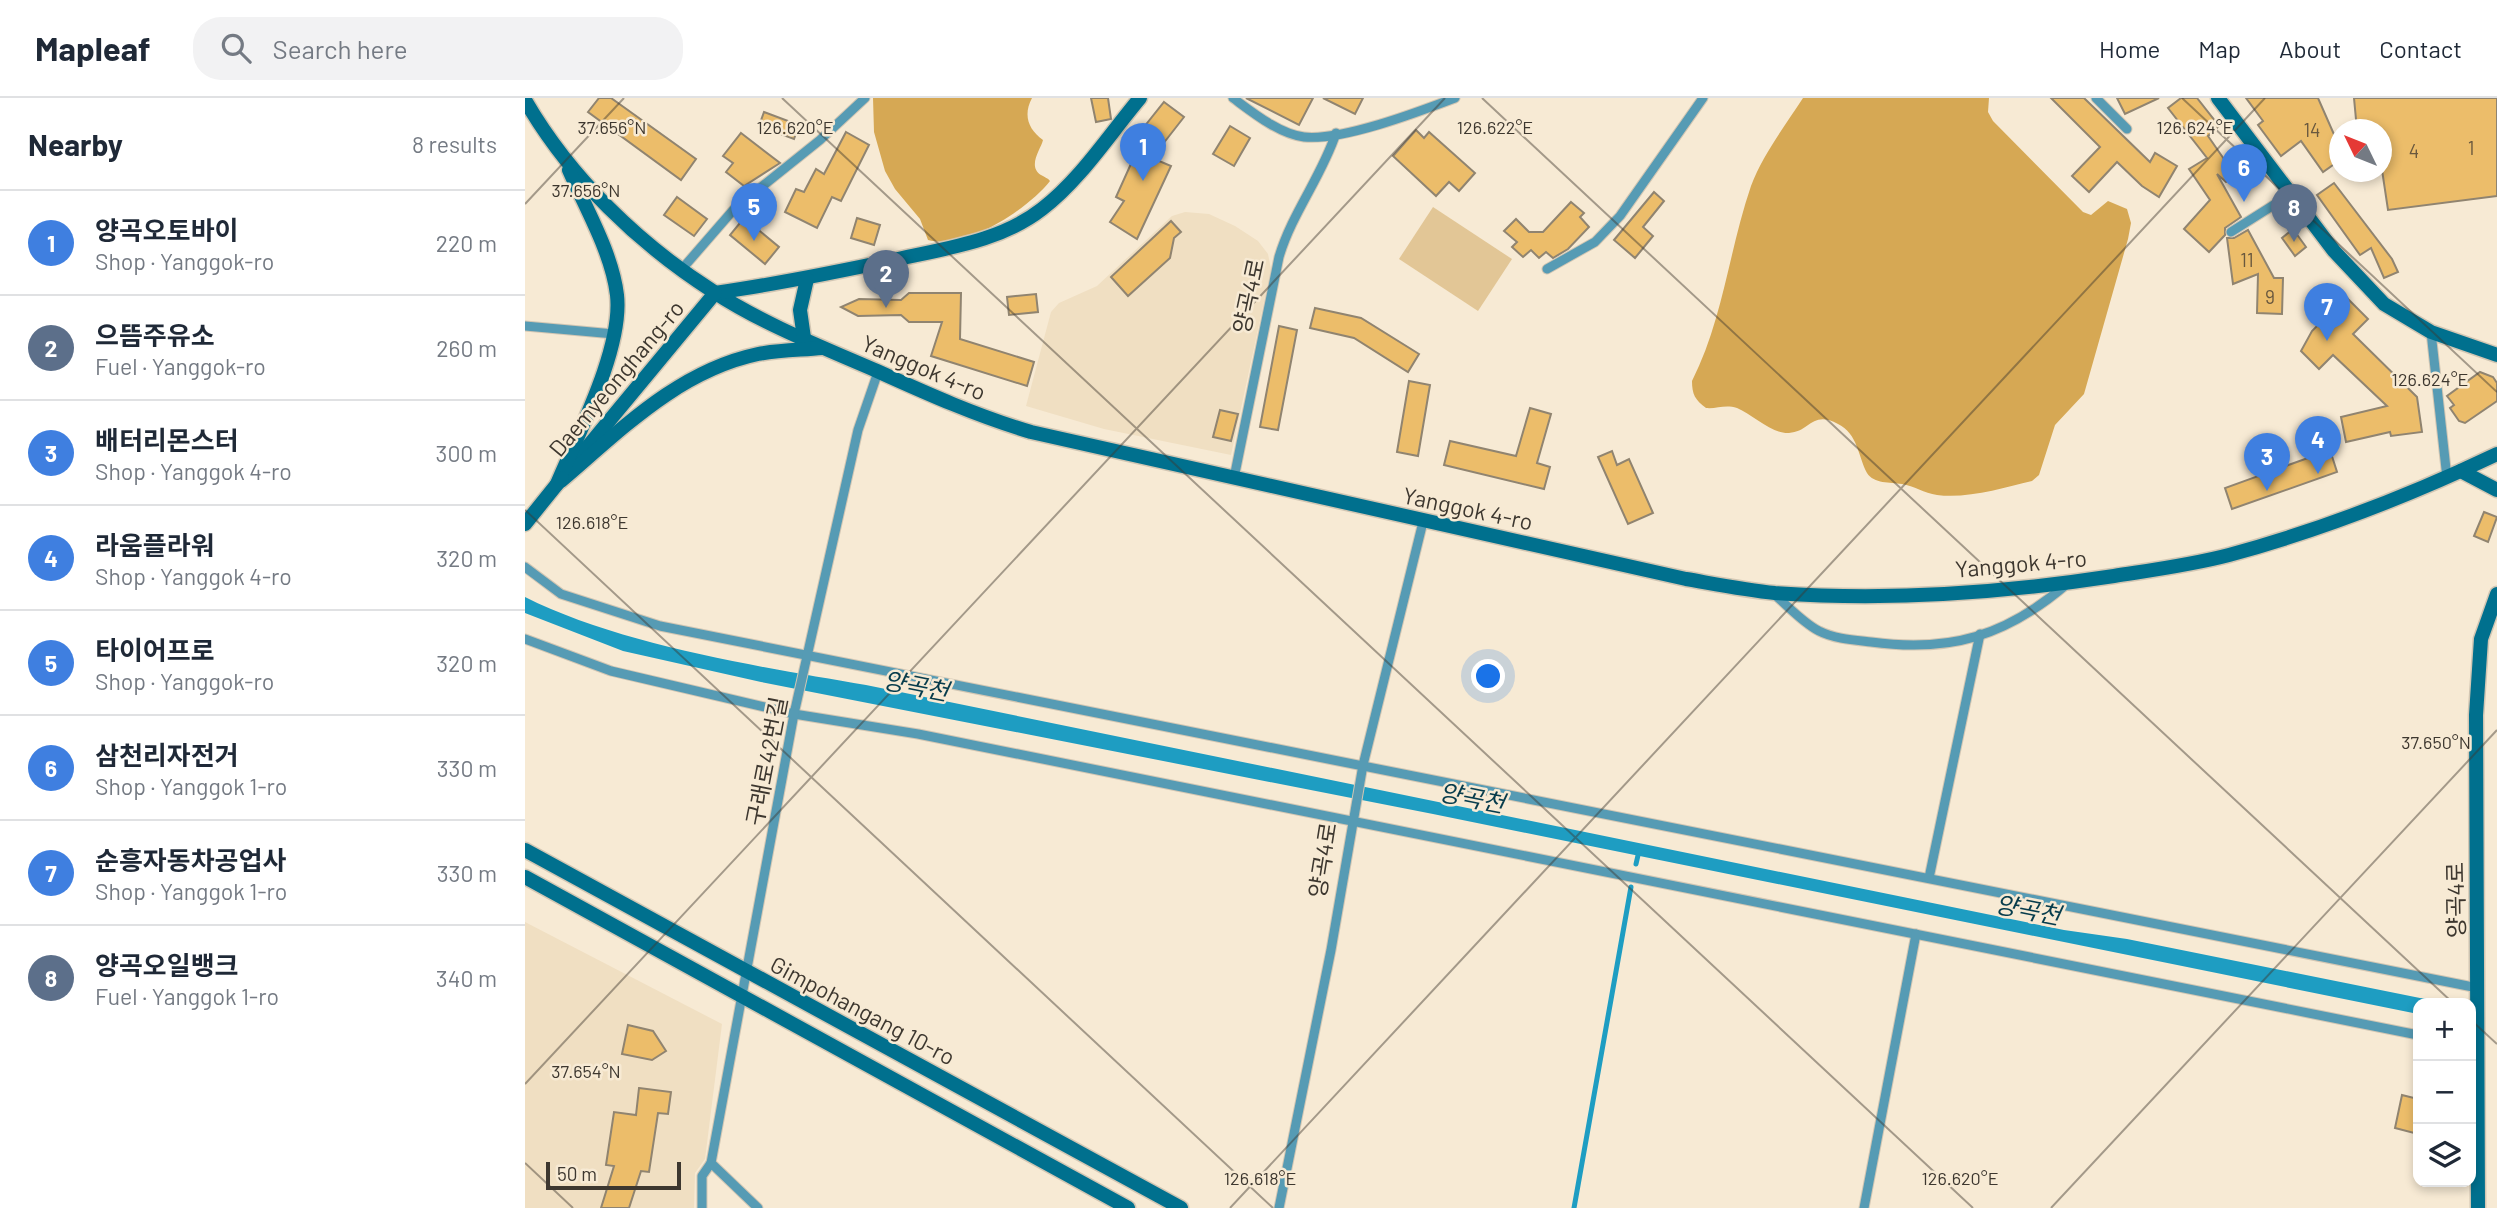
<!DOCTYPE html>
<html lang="en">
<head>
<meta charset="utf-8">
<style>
	body { margin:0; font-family:Barlow,"Noto Sans KR",sans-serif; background:#f2f2f3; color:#1f2937 }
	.controls { position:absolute; right:21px; bottom:21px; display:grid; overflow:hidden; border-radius:14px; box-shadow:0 4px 10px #0003 }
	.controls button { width:63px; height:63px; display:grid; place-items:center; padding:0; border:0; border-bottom:2px solid #e0e1e3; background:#fff; color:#1f2937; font:35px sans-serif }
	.compass { position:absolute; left:1804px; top:21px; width:63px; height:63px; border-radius:50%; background:#fff; box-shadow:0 4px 10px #0003; rotate:313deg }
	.scale { position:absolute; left:21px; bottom:18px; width:135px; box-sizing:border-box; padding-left:7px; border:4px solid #3d372f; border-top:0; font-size:19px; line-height:24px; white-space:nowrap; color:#3d372f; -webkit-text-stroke:5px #f7ead4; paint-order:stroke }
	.you { position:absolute; left:964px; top:579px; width:24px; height:24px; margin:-18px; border:5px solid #fff; border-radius:50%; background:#1a73e8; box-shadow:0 0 0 10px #1a73e833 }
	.badge { display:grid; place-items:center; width:46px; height:46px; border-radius:50%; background:#0f766e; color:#fff; font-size:23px; font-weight:700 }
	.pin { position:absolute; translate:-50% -58px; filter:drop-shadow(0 2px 4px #0008) }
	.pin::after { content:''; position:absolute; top:37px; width:24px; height:21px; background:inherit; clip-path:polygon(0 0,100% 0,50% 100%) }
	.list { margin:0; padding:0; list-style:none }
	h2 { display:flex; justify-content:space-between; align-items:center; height:91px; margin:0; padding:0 28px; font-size:30px }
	h2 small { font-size:23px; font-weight:400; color:#747a83 }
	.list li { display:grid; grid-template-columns:46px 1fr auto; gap:21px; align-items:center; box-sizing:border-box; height:105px; padding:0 28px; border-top:2px solid #e0e1e3 }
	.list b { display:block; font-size:26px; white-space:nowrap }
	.list p { margin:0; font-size:23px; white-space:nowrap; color:#747a83 }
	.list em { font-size:23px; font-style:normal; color:#747a83 }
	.icon { flex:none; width:38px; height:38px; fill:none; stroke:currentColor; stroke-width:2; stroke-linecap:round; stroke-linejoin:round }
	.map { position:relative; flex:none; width:1972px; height:1110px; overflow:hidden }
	header { display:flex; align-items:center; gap:42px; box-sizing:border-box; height:98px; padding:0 35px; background:#fff; border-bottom:2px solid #e0e1e3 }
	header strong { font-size:33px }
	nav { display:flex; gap:38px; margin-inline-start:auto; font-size:24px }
	.search { width:490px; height:63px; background:#f2f2f3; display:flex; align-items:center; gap:18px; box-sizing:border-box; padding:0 24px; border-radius:28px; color:#747a83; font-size:26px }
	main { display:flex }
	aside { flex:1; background:#fff }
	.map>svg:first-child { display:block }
</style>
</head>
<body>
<header>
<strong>Mapleaf</strong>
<div class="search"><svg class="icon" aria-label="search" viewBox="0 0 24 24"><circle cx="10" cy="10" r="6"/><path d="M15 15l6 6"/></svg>Search here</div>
<nav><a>Home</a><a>Map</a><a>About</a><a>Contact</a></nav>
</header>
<main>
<aside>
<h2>Nearby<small>8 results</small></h2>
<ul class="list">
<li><span class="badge" style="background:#3f7fe0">1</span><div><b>양곡오토바이</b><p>Shop · Yanggok-ro</p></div><em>220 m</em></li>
<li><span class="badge" style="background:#5c6f8a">2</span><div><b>으뜸주유소</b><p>Fuel · Yanggok-ro</p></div><em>260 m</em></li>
<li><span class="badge" style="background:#3f7fe0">3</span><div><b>배터리몬스터</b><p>Shop · Yanggok 4-ro</p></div><em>300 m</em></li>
<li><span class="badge" style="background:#3f7fe0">4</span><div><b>라움플라워</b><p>Shop · Yanggok 4-ro</p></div><em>320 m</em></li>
<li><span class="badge" style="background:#3f7fe0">5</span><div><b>타이어프로</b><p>Shop · Yanggok-ro</p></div><em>320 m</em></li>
<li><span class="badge" style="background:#3f7fe0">6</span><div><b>삼천리자전거</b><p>Shop · Yanggok 1-ro</p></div><em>330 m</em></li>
<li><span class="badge" style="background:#3f7fe0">7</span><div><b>순흥자동차공업사</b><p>Shop · Yanggok 1-ro</p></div><em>330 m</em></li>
<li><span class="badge" style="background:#5c6f8a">8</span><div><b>양곡오일뱅크</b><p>Fuel · Yanggok 1-ro</p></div><em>340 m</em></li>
</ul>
</aside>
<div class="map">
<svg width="1972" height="1110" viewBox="0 0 1972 1110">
	<rect width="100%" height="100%" fill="#f7ead4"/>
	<g fill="#f0dfc2">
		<polygon points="660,114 684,116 710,128 733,143 743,156 746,171 706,357 579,331 501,308 526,214 534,205 572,188 647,118"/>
		<polygon points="0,824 197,926 180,1061 170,1075 169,1110 0,1110"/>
	</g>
	<polygon fill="#e2c696" points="908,109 987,161 953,213 874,161"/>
	<g fill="#d6a854">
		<path d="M348 0H507C498 17 503 31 518 42 516 51 502 68 516 77 519 79 523 80 525 83 503 111 440 153 403 142L395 121 370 91 360 73 349 34Z"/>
		<path d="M1278 0H1464L1463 14 1468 23 1558 114 1566 117 1583 103 1602 111 1606 125 1603 141 1559 296 1530 327 1514 377 1507 383C1478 390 1442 401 1412 397 1399 395 1389 388 1377 386 1365 384 1349 386 1342 375 1333 358 1333 336 1313 326 1287 312 1285 334 1264 335 1247 336 1228 317 1212 310 1200 306 1192 311 1181 310 1170 302 1167 296 1167 283 1198 222 1204 152 1226 88 1238 56 1260 28 1278 0Z"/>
	</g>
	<path fill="#1e9dc2" d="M0 499C95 547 236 569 341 587L1539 832 1602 841 1895 900 1938 905H1893V916L908 716 236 584 98 553 0 515Z"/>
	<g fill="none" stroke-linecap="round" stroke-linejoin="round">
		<g stroke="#1e9dc2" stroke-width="5">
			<polyline points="1111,766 1114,753"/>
			<polyline points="1049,1110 1106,789"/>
		</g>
	</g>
	<g fill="#ecbd6a" stroke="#908470" stroke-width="2">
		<polygon points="74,0 86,0 171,61 156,82 63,14"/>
		<polygon points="566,0 583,0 586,21 571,24"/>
		<polygon points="721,0 788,0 774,27"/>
		<polygon points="798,0 838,0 830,16"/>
		<polygon points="1526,0 1559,0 1625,64 1630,55 1652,68 1634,99 1617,88 1592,64 1564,94 1547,78 1575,49"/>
		<polygon points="1592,0 1634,0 1600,16"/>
		<polygon points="1656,0 1672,0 1694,28 1683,38 1710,77 1701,84 1692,76 1716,119 1700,130 1700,137 1684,154 1659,131 1685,102 1664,71 1682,60 1643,10"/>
		<polygon points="1721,0 1793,0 1815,50 1815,62 1798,74 1776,43 1756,58 1733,27 1738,23"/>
		<polygon points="1829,0 1972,0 1972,98 1863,112 1857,72 1857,32 1832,32"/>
		<polygon points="639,4 659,19 627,60 646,68 612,141 585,124 599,103 591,99 619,37 615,34"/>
		<polygon points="239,14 274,27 269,41 234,28"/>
		<polygon points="705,28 725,40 709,68 688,56"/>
		<polygon points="891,32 899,40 904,34 950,75 934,93 924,84 911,98 868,58"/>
		<polygon points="321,34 344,47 316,103 307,99 292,130 260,114 271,91 279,94 291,71 299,76"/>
		<polygon points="216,35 255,65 219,88 201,74 208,65 198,58"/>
		<polygon points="1809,85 1867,161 1873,174 1859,180 1846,150 1835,157 1792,97"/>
		<polygon points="1129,94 1139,103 1118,129 1128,138 1110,160 1089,142"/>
		<polygon points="152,99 182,121 169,138 139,117"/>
		<polygon points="1046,104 1059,115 1055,119 1064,129 1043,151 1028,160 1021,154 1014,160 1006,152 998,159 987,149 992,144 979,133 991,121 1004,134 1018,134"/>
		<polygon points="219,120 254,149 240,166 205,137"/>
		<polygon points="332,120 355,127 349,147 326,140"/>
		<polygon points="646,123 656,134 649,140 645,160 603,198 586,179"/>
		<polygon points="1768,131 1781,149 1770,158 1757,140"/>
		<polygon points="1723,132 1749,180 1758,180 1757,216 1732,215 1733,176 1708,186 1702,140 1709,140"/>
		<polygon points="384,195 436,195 435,241 509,264 502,288 406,258 417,224 384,224 376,217 333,218 316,209 334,201 376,202"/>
		<polygon points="511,196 513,214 484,217 482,199"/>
		<polygon points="1821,199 1843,221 1828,236 1892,299 1897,334 1866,338 1865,334 1821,344 1816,319 1862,308 1808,257 1794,271 1776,253 1787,233"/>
		<polygon points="790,210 836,220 894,256 883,274 829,240 785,230"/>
		<polygon points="754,228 772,232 753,332 735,329"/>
		<polygon points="1955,274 1968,279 1972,285 1972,303 1940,325 1934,323 1925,310 1929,307 1922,298"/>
		<polygon points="884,283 905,287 893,358 872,354"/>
		<polygon points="1005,310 1026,316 1012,365 1025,369 1019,391 919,367 925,343 991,358"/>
		<polygon points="695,312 713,316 706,343 688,339"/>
		<polygon points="1805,352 1812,374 1707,411 1700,390"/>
		<polygon points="1087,353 1092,367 1104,361 1128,415 1103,426 1073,359"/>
		<polygon points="1959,414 1972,419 1963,444 1949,438"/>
		<polygon points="103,927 128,933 141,953 127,962 97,956"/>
		<polygon points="114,990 146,994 143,1016 133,1015 124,1074 116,1073 104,1110 76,1110 89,1068 81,1067 89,1014 111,1017"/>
		<polygon points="1877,997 1893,1001 1893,1036 1870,1030"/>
	</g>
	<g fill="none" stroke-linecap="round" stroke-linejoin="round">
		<g stroke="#d2c6b3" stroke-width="11">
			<g id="lane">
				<path d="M708 0C727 14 754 36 779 39 817 43 893 14 930 0"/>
				<polyline points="1571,0 1602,31"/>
				<polyline points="1706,134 1766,96"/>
				<polyline points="157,171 210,110 295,42 340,0"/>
				<polyline points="1022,171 1070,144 1095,118 1178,0"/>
				<polyline points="0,228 89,236"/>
				<polyline points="1906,234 1922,380"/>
				<path d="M709 380 754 159C767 115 797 78 811 35"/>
				<polyline points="0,469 36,496 135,528 1953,890"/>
				<path d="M1249 496C1263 508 1277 524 1294 533 1310 541 1328 542 1346 544 1425 555 1481 538 1542 486"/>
				<polyline points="0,541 86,573 269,616 393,636 1893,937"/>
				<polyline points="1404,780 1455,536"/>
				<polyline points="177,1110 177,1078 186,1065"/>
				<polyline points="233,1110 186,1065 269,616 333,332 353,274"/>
				<polyline points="754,1110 806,852 838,667 898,424"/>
				<polyline points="1339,1110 1391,836"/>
			</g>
		</g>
		<g stroke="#d2c6b3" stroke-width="17">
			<g id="secondary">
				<polyline points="1693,0 1809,153 1859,206 1906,234 1972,257"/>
				<path d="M0 2C45 80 114 146 189 194 238 226 299 250 352 273 403 296 452 318 506 334L1161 481C1190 486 1220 492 1250 495 1362 503 1478 495 1589 478 1627 472 1666 467 1704 457 1796 432 1886 397 1972 356"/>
				<path d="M190 195C252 186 312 174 373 161 422 150 476 143 517 111 555 82 584 37 615 0"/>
				<polyline points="279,240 275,212 282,181"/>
				<polyline points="55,358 190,195"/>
				<polyline points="1936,373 1972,392"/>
				<path d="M36 383C96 332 153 273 233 256 254 252 276 252 297 250"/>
				<path d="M32 386C53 336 98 250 92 197 87 155 61 111 44 72"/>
				<polyline points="0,426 37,380"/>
				<polyline points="0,752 656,1110"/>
				<polyline points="0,779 603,1110"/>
				<polyline points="1953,1110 1951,617 1956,541 1972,496"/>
			</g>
		</g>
		<use href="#lane" stroke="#569bb4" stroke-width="9"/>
		<use href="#secondary" stroke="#00708e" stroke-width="14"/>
	</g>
	<path fill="none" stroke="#3d372f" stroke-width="2" stroke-opacity="0.45" d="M257 0 1448 1110M957 0 1928 905M1657 0 1972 294M0 106 99 0M0 412 748 1110M1946 922 1972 946M0 986 920 0M0 1065 48 1110M705 1110 1740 0M1526 1110 1972 632"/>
	<g text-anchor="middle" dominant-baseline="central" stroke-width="5" stroke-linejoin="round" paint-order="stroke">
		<g font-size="19" fill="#69583e">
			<text x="1787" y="31">14</text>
			<text x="1946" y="49">1</text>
			<text x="1889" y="52">4</text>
			<text x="1722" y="161">11</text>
			<text x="1745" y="198">9</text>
		</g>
		<g font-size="23" fill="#3d372f" stroke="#f7ead4">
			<text transform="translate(723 198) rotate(-78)">양곡4로</text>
			<text transform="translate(399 269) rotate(23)">Yanggok 4-ro</text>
			<text transform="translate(91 280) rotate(-50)">Daemyeonghang-ro</text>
			<text transform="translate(943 410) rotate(12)">Yanggok 4-ro</text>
			<text transform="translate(1496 465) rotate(-5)">Yanggok 4-ro</text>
			<text transform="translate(241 663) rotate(-79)">구래로42번길</text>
			<text transform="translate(797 762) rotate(-81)">양곡4로</text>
			<text transform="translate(1930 802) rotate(-91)">양곡4로</text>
			<text transform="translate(338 912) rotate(28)">Gimpohangang 10-ro</text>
		</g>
		<g font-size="24" font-style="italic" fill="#073c4c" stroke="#f7ead4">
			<text transform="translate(391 587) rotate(11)">양곡천</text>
			<text transform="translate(947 699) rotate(11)">양곡천</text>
			<text transform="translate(1503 811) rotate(11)">양곡천</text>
		</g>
	</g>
	<g font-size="18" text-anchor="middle" fill="#3d372f" stroke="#f7ead4" stroke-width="5" stroke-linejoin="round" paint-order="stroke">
		<text x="270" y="36">126.620°E</text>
		<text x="970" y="36">126.622°E</text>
		<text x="1670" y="36">126.624°E</text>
		<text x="87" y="36">37.656°N</text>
		<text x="61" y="99">37.656°N</text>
		<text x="1905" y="288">126.624°E</text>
		<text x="67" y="431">126.618°E</text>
		<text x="1911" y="651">37.650°N</text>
		<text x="61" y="980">37.654°N</text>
		<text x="735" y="1087">126.618°E</text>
		<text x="1435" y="1087">126.620°E</text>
	</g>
</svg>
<div class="controls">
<button>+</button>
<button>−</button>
<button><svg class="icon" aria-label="layers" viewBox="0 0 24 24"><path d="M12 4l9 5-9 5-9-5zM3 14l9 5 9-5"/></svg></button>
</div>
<svg class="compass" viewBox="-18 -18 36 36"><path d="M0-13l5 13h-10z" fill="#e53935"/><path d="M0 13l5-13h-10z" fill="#747a83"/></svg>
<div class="scale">50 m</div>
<div class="you"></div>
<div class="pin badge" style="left:618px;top:83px;background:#3f7fe0">1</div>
<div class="pin badge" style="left:361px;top:210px;background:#5c6f8a">2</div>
<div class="pin badge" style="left:1742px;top:393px;background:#3f7fe0">3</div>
<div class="pin badge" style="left:1793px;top:376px;background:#3f7fe0">4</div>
<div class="pin badge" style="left:229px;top:143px;background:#3f7fe0">5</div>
<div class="pin badge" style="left:1719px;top:104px;background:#3f7fe0">6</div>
<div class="pin badge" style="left:1802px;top:243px;background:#3f7fe0">7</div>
<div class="pin badge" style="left:1769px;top:144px;background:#5c6f8a">8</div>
</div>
</main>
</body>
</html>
